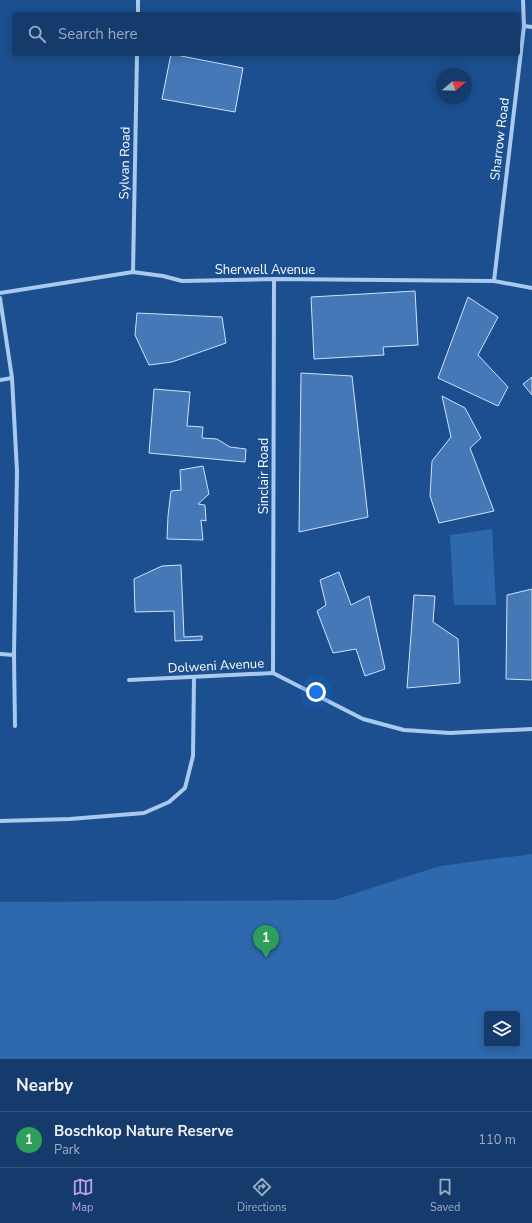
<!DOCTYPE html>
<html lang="en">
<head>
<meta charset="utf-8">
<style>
	body { margin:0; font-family:"Nunito Sans",sans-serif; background:#214673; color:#f1f3f6 }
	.controls { position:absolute; right:12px; bottom:12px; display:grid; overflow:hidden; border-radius:4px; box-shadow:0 2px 10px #0003 }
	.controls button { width:36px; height:36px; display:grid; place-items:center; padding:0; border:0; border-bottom:1px solid #33557e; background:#143b6b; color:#f1f3f6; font:20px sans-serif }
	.compass { position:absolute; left:436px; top:68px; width:36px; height:36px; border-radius:50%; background:#143b6b; box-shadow:0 2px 10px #0003; rotate:71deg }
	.you { position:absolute; left:316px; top:692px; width:14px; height:14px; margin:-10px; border:3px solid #fff; border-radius:50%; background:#1a73e8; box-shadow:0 0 0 6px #1a73e833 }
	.badge { display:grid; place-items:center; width:26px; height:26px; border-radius:50%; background:#bca0f2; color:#fff; font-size:13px; font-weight:700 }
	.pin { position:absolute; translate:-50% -33px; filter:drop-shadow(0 1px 2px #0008) }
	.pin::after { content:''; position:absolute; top:21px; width:14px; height:12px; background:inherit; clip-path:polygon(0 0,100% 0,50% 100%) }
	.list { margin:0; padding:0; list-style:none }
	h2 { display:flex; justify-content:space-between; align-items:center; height:52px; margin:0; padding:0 16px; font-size:17px }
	h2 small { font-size:13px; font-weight:400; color:#9dadc1 }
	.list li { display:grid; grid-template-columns:26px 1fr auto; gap:12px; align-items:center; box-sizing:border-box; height:56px; padding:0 16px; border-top:1px solid #33557e }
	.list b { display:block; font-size:15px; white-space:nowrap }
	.list p { margin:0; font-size:13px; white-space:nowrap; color:#9dadc1 }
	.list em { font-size:13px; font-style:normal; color:#9dadc1 }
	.icon { flex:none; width:22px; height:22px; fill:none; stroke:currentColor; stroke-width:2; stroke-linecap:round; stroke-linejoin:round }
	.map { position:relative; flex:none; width:532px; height:1059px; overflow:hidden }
	.search { position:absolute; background:#143b6b; box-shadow:0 2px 10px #0003; left:12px; right:12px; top:12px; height:44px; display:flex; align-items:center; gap:10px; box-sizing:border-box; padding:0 14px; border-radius:4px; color:#9dadc1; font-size:15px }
	.sheet { height:108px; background:#143b6b }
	nav { display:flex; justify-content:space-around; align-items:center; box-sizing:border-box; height:56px; border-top:1px solid #33557e; background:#143b6b; font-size:11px; color:#9dadc1 }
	nav a { display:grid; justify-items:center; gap:2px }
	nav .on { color:#bca0f2 }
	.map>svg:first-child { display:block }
</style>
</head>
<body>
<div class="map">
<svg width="532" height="1059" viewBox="0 0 532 1059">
	<rect width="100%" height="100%" fill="#1b4f8f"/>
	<g fill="#2e69ad" fill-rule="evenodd">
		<polygon points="492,529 496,605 454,605 450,535"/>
		<path d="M532 854V1059H0V902L334 900 440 866ZM487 1014H517V1044H487Z"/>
	</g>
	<g fill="#4478b7" stroke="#cfe3fa">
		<polygon points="171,54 243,68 235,112 162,99"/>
		<polygon points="415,291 418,345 383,347 384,355 314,359 311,297"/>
		<polygon points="468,297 498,317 478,355 508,387 498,406 438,378"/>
		<polygon points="137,313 222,317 226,343 172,362 149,365 135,335"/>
		<polygon points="301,373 352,376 368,517 299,532"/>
		<polygon points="532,377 532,395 523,384"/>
		<polygon points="154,389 190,392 187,426 203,427 202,438 217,439 230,447 246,449 245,462 149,453"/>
		<polygon points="442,396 465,408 481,438 470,448 494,511 439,523 430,496 432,461 451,437"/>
		<polygon points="203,466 209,494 198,504 205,505 206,521 201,520 203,540 167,539 168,516 171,491 181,490 180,470"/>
		<polygon points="181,565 184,637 202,636 202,640 175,641 174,611 135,612 134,579 162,566"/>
		<polygon points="339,572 351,605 369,596 385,669 365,676 356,649 333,653 317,611 326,605 320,580"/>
		<polygon points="532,589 532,680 506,679 507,595"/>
		<polygon points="414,595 435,596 433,622 458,639 460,683 407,688"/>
	</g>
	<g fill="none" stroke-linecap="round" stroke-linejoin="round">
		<g stroke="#a9c9ee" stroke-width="4">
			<polyline points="138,14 138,0"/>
			<polyline points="524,26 532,27"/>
			<polyline points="133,272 137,54"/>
			<polyline points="494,281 524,26 523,0"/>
			<polyline points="0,293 133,272 163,276 182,281 274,279 494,281 532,288"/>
			<polyline points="0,298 12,378 17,471 14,655 15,726"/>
			<polyline points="0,380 12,378"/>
			<polyline points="0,654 14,655"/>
			<polyline points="273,673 274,279"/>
			<polyline points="129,680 273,673 363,719 404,730 450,733 532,729"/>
			<polyline points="0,821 70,819 144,813 169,802 185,788 193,756 194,677"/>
		</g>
	</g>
	<g text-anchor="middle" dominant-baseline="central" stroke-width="3" stroke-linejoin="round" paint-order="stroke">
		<g font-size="13" fill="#fff" stroke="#1b4f8f">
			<text transform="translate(500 139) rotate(-83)">Sharrow Road</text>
			<text transform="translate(125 163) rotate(-89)">Sylvan Road</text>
			<text x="265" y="270">Sherwell Avenue</text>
			<text transform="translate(264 476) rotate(-90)">Sinclair Road</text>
			<text transform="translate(216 666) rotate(-3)">Dolweni Avenue</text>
		</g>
	</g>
</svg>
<div class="controls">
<button><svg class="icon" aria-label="layers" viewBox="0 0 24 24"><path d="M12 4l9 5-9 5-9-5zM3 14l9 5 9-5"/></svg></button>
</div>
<svg class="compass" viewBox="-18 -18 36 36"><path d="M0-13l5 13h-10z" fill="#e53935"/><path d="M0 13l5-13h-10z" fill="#9dadc1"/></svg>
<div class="you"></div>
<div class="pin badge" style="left:266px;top:958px;background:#2e9e5b">1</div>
<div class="search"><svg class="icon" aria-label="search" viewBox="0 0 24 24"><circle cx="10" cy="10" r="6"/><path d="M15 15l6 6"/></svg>Search here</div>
</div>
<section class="sheet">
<h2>Nearby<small></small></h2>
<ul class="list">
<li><span class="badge" style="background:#2e9e5b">1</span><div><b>Boschkop Nature Reserve</b><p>Park</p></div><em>110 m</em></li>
</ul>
</section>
<nav>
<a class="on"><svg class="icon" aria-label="map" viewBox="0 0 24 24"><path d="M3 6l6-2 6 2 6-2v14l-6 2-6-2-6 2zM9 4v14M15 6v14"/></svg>Map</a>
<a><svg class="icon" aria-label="directions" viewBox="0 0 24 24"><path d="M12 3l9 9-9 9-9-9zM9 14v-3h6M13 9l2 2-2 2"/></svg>Directions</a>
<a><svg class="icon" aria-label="saved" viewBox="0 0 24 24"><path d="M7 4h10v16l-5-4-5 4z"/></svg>Saved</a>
</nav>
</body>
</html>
